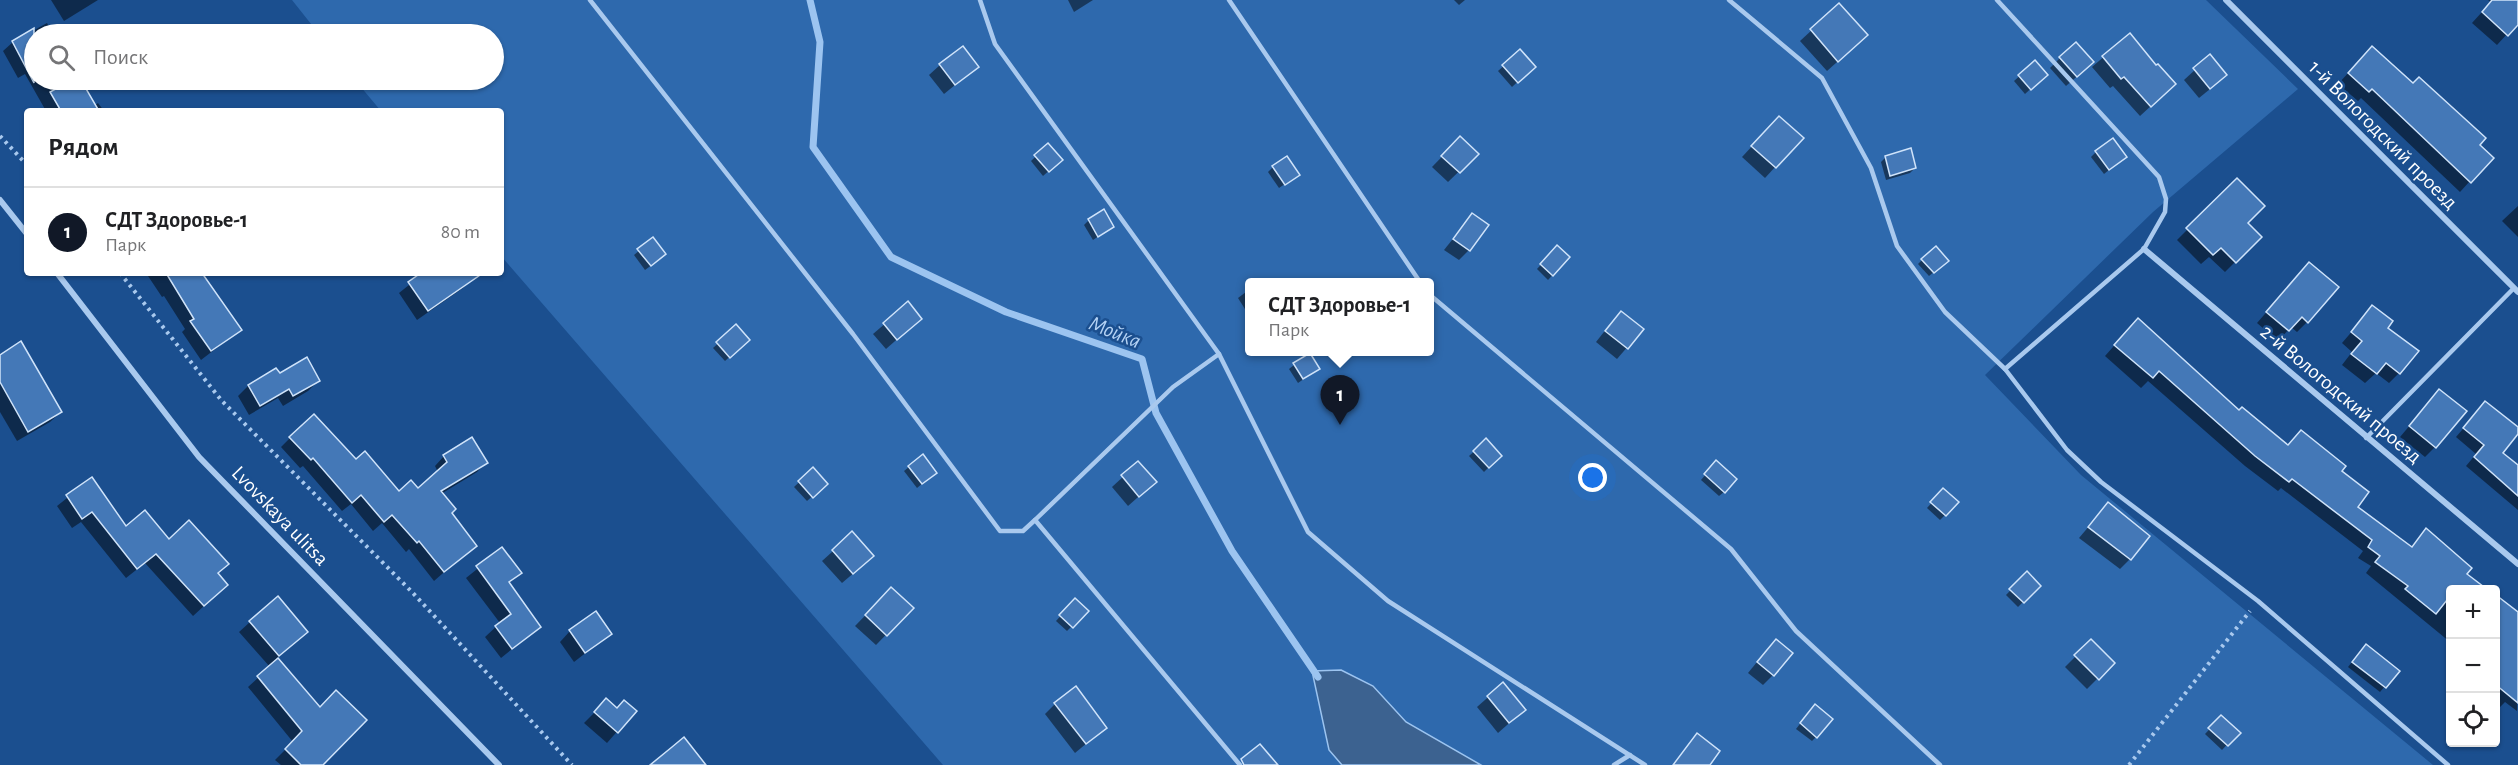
<!DOCTYPE html>
<html lang="ru">
<head>
<meta charset="utf-8">
<style>
	body { margin:0; font-family:"Alegreya Sans",sans-serif; background:#f2f2f2; color:#202124 }
	.controls { position:absolute; right:18px; bottom:18px; display:grid; overflow:hidden; border-radius:6px; box-shadow:0 2px 4px #0004 }
	.controls button { width:54px; height:54px; display:grid; place-items:center; padding:0; border:0; border-bottom:2px solid #e0e0e0; background:#fff; color:#202124; font:30px sans-serif }
	.you { position:absolute; left:1593px; top:478px; width:21px; height:21px; margin:-15px; border:4px solid #fff; border-radius:50%; background:#1a73e8; box-shadow:0 0 0 9px #1a73e833 }
	.badge { display:grid; place-items:center; width:39px; height:39px; border-radius:50%; background:#111827; color:#fff; font-size:20px; font-weight:700 }
	.pin { position:absolute; translate:-50% -50px; filter:drop-shadow(0 2px 3px #0008) }
	.pin::after { content:''; position:absolute; top:32px; width:21px; height:18px; background:inherit; clip-path:polygon(0 0,100% 0,50% 100%) }
	.popup { position:absolute; left:1245px; top:278px; width:189px; height:78px; box-sizing:border-box; display:grid; place-content:center; border-radius:6px; background:#fff; filter:drop-shadow(0 2px 4px #0005); font-size:20px; white-space:nowrap; color:#757577 }
	.popup b { font-size:22px; color:#202124 }
	.popup::after { content:''; position:absolute; left:50%; top:100%; margin-left:-12px; border:12px solid transparent; border-top-color:#fff }
	.list { margin:0; padding:0; list-style:none }
	h2 { display:flex; justify-content:space-between; align-items:center; height:78px; margin:0; padding:0 24px; font-size:26px }
	h2 small { font-size:20px; font-weight:400; color:#757577 }
	.list li { display:grid; grid-template-columns:39px 1fr auto; gap:18px; align-items:center; box-sizing:border-box; height:90px; padding:0 24px; border-top:2px solid #e0e0e0 }
	.list b { display:block; font-size:22px; white-space:nowrap }
	.list p { margin:0; font-size:20px; white-space:nowrap; color:#757577 }
	.list em { font-size:20px; font-style:normal; color:#757577 }
	.icon { flex:none; width:33px; height:33px; fill:none; stroke:currentColor; stroke-width:2; stroke-linecap:round; stroke-linejoin:round }
	.map { position:relative; flex:none; width:2518px; height:765px; overflow:hidden }
	.search { position:absolute; background:#fff; box-shadow:0 2px 4px #0004; left:24px; top:24px; width:480px; height:66px; display:flex; align-items:center; gap:15px; box-sizing:border-box; padding:0 21px; border-radius:33px; color:#757577; font-size:22px }
	.panel { position:absolute; background:#fff; box-shadow:0 2px 4px #0004; left:24px; top:108px; width:480px; height:168px; border-radius:6px }
	.map>svg:first-child { display:block }
</style>
</head>
<body>
<div class="map">
<svg width="2518" height="765" viewBox="0 0 2518 765">
	<rect width="100%" height="100%" fill="#1b4f8f"/>
	<path fill="#2e69ad" fill-rule="evenodd" d="M292 0H2206L2298 89 2153 212 1985 375 2081 475 2433 765H943L501 256V111H381L355 80H494V34H319ZM1250 282H1430V352H1250Z"/>
	<polygon fill="#3c6290" stroke="#9cc4f0" stroke-width="1.5" points="1341,670 1373,686 1406,722 1481,765 1342,765 1329,750 1312,671"/>
	<g fill="#0007">
		<polygon points="51,0 98,0 64,21"/>
		<polygon points="1068,0 1093,0 1074,12"/>
		<polygon points="1454,0 1465,0 1459,5"/>
		<polygon points="2488,0 2518,0 2518,22 2497,45 2472,23 2491,2"/>
		<polygon points="1839,5 1856,45 1827,71 1800,41"/>
		<polygon points="47,23 53,34 34,34 34,80 79,80 94,106 98,103 104,111 46,111 25,74 18,78 3,51 13,42"/>
		<polygon points="2129,35 2156,68 2164,94 2140,116 2113,86 2110,88 2092,67"/>
		<polygon points="1520,51 1533,67 1512,87 1498,71"/>
		<polygon points="2210,56 2215,85 2199,98 2184,80"/>
		<polygon points="2060,58 2082,72 2066,86 2050,68"/>
		<polygon points="2362,58 2413,84 2478,145 2470,181 2460,192 2361,98 2358,101 2338,84"/>
		<polygon points="2034,63 2046,75 2025,94 2014,81"/>
		<polygon points="940,65 977,67 944,94 929,75"/>
		<polygon points="1769,128 1802,138 1765,178 1742,157"/>
		<polygon points="1460,138 1477,154 1448,182 1432,167"/>
		<polygon points="1048,145 1061,160 1043,176 1031,161"/>
		<polygon points="2096,152 2120,161 2104,174 2091,157"/>
		<polygon points="1886,157 1915,168 1910,173 1886,180 1881,162"/>
		<polygon points="1273,167 1298,175 1279,188 1268,172"/>
		<polygon points="2237,180 2246,223 2260,237 2225,272 2209,257 2201,264 2177,240"/>
		<polygon points="2518,206 2518,237 2502,221"/>
		<polygon points="1472,215 1469,250 1459,260 1444,250"/>
		<polygon points="1089,220 1112,227 1093,240 1084,225"/>
		<polygon points="653,239 660,259 645,270 634,255"/>
		<polygon points="1557,247 1568,258 1548,280 1537,269"/>
		<polygon points="1922,260 1942,265 1929,276 1918,264"/>
		<polygon points="146,273 200,273 240,330 201,360 182,332 185,329 164,296 162,297"/>
		<polygon points="424,273 470,273 473,278 463,288 417,320 399,293"/>
		<polygon points="2299,275 2307,322 2297,332 2291,327 2278,341 2257,323"/>
		<polygon points="1250,289 1250,317 1238,298"/>
		<polygon points="908,304 920,319 886,349 873,334"/>
		<polygon points="2373,307 2386,328 2399,373 2389,383 2376,373 2365,383 2342,365 2352,352 2342,343"/>
		<polygon points="1611,323 1642,330 1617,359 1596,342"/>
		<polygon points="736,327 748,340 725,361 713,348"/>
		<polygon points="2128,330 2287,446 2301,432 2339,472 2355,507 2411,547 2426,530 2465,575 2450,590 2450,642 2366,573 2371,566 2358,558 2363,551 2281,488 2278,491 2245,466 2148,381 2141,388 2105,356"/>
		<polygon points="0,353 61,412 50,422 17,441 0,412"/>
		<polygon points="1294,365 1318,369 1298,383 1289,369"/>
		<polygon points="279,375 319,380 308,391 283,406 278,398 249,415 238,396 248,386"/>
		<polygon points="2439,391 2435,447 2425,457 2400,437"/>
		<polygon points="2485,403 2518,429 2501,453 2518,466 2518,510 2466,466 2476,454 2456,437"/>
		<polygon points="290,438 356,461 399,493 418,490 438,472 435,466 444,456 486,462 477,472 441,494 450,514 475,545 434,581 409,549 406,552 382,523 373,531 351,504 342,511 303,466 300,468 281,447"/>
		<polygon points="1486,441 1500,456 1484,472 1469,456"/>
		<polygon points="1716,462 1724,492 1719,496 1701,480"/>
		<polygon points="1138,463 1155,482 1128,506 1112,487"/>
		<polygon points="909,467 935,473 917,488 904,471"/>
		<polygon points="813,469 826,484 807,501 794,487"/>
		<polygon points="91,479 125,528 169,541 216,574 216,595 193,616 145,563 126,578 81,522 72,528 57,506"/>
		<polygon points="1943,490 1945,515 1940,520 1927,508"/>
		<polygon points="2108,504 2130,559 2120,569 2079,538"/>
		<polygon points="852,534 862,566 842,583 822,561"/>
		<polygon points="502,549 520,573 508,584 539,627 501,658 485,637 500,623 466,578"/>
		<polygon points="2027,573 2039,586 2018,607 2006,595"/>
		<polygon points="891,589 912,608 876,645 855,626"/>
		<polygon points="2496,597 2518,614 2517,711 2505,702 2500,707 2496,703"/>
		<polygon points="1075,600 1087,611 1067,631 1056,621"/>
		<polygon points="250,622 306,632 276,659 320,709 321,765 281,765 275,760 293,742 248,687 270,667 239,632"/>
		<polygon points="570,631 610,634 574,662 560,642"/>
		<polygon points="2091,641 2113,663 2087,689 2065,667"/>
		<polygon points="1766,651 1773,675 1763,685 1748,673"/>
		<polygon points="2361,651 2398,671 2380,692 2348,667"/>
		<polygon points="1503,684 1524,710 1498,733 1477,707"/>
		<polygon points="1055,704 1105,728 1075,753 1045,714"/>
		<polygon points="617,709 635,711 607,743 584,723 596,711"/>
		<polygon points="1810,711 1816,737 1812,741 1796,729"/>
		<polygon points="2221,717 2238,733 2222,750 2205,734"/>
	</g>
	<g fill="none" stroke-linecap="round" stroke-linejoin="round">
		<polyline stroke="#9cc4f0" stroke-width="7" points="810,0 820,42 813,147 891,257 1006,312 1142,359 1156,413 1232,551 1318,677"/>
	</g>
	<g fill="#4478b7" stroke="#cfe3fa" stroke-width="1.5">
		<polygon points="2492,0 2518,0 2518,25 2508,36 2482,12"/>
		<polygon points="1839,3 1868,35 1838,62 1810,29"/>
		<polygon points="34,28 34,83 12,41"/>
		<polygon points="2130,33 2156,65 2158,64 2176,84 2151,107 2124,77 2121,79 2102,56"/>
		<polygon points="2076,42 2094,62 2077,77 2059,57"/>
		<polygon points="963,46 979,67 955,85 939,64"/>
		<polygon points="2372,46 2413,83 2419,77 2486,138 2480,145 2494,158 2471,183 2372,89 2369,92 2348,73"/>
		<polygon points="1520,49 1536,67 1518,83 1502,65"/>
		<polygon points="2210,54 2227,75 2210,89 2193,68"/>
		<polygon points="2035,60 2048,75 2031,90 2018,75"/>
		<polygon points="72,80 81,80 99,111 61,111 50,92"/>
		<polygon points="1779,116 1804,138 1776,168 1751,146"/>
		<polygon points="1460,136 1479,154 1460,173 1441,156"/>
		<polygon points="2113,138 2127,157 2109,170 2095,151"/>
		<polygon points="1048,143 1063,160 1049,172 1034,155"/>
		<polygon points="1911,148 1916,168 1890,176 1885,156"/>
		<polygon points="1287,156 1300,175 1285,185 1272,166"/>
		<polygon points="2237,178 2265,206 2248,223 2262,237 2236,263 2221,248 2213,255 2186,228"/>
		<polygon points="1104,209 1114,227 1098,237 1088,219"/>
		<polygon points="1472,213 1489,225 1470,251 1453,239"/>
		<polygon points="653,237 666,254 651,266 637,249"/>
		<polygon points="1557,245 1570,257 1553,276 1540,264"/>
		<polygon points="1936,246 1949,261 1934,273 1921,259"/>
		<polygon points="2309,262 2339,287 2308,323 2302,317 2289,331 2266,312"/>
		<polygon points="166,273 202,273 242,330 211,351 190,321 194,319"/>
		<polygon points="421,273 483,273 428,311 408,282"/>
		<polygon points="908,301 922,319 897,340 883,323"/>
		<polygon points="2372,305 2393,321 2388,328 2419,351 2400,374 2386,363 2377,374 2351,354 2362,341 2351,332"/>
		<polygon points="1621,311 1644,329 1628,349 1605,331"/>
		<polygon points="2138,318 2239,410 2242,407 2288,445 2301,430 2346,466 2342,471 2369,492 2358,507 2412,547 2426,528 2472,568 2467,574 2488,590 2451,590 2451,595 2436,614 2405,589 2408,586 2375,562 2380,556 2368,547 2372,540 2292,479 2289,482 2255,456 2159,371 2153,378 2114,345"/>
		<polygon points="736,324 750,340 730,358 716,342"/>
		<polygon points="21,341 62,412 28,432 0,382 0,355"/>
		<polygon points="1310,353 1320,369 1303,379 1293,363"/>
		<polygon points="307,357 320,381 293,396 289,389 260,406 248,385 276,368 280,373"/>
		<polygon points="2439,389 2467,411 2436,448 2409,426"/>
		<polygon points="2485,401 2518,427 2518,434 2503,453 2518,465 2518,496 2474,457 2484,445 2463,428"/>
		<polygon points="314,414 356,459 365,451 399,491 411,480 418,488 447,462 443,455 472,437 488,463 441,491 456,509 452,513 477,546 444,572 419,541 417,543 392,515 384,522 361,495 352,503 313,458 311,460 289,437"/>
		<polygon points="1486,438 1502,456 1489,468 1473,451"/>
		<polygon points="923,454 937,473 922,484 908,466"/>
		<polygon points="1716,460 1737,479 1725,493 1704,474"/>
		<polygon points="1138,461 1157,482 1139,497 1121,475"/>
		<polygon points="813,467 828,484 813,498 798,481"/>
		<polygon points="92,477 126,526 145,510 169,539 189,520 229,564 218,573 228,585 204,606 156,554 137,569 92,512 82,519 66,495"/>
		<polygon points="1943,488 1959,502 1946,516 1930,502"/>
		<polygon points="2108,502 2150,536 2131,560 2088,527"/>
		<polygon points="852,531 874,556 853,574 832,550"/>
		<polygon points="502,547 522,573 509,582 541,627 512,649 495,626 511,614 476,566"/>
		<polygon points="2027,571 2041,586 2024,603 2009,589"/>
		<polygon points="891,587 914,608 887,636 865,615"/>
		<polygon points="2496,595 2518,612 2518,703 2496,685"/>
		<polygon points="278,596 308,632 279,656 249,621"/>
		<polygon points="1075,598 1089,611 1073,628 1059,615"/>
		<polygon points="596,611 612,634 585,653 569,630"/>
		<polygon points="1776,639 1793,653 1774,676 1757,662"/>
		<polygon points="2091,639 2115,663 2099,680 2074,655"/>
		<polygon points="2366,644 2400,671 2386,688 2352,662"/>
		<polygon points="278,658 320,707 336,690 367,720 323,765 301,765 285,749 302,731 257,676"/>
		<polygon points="1503,682 1526,710 1509,723 1487,696"/>
		<polygon points="1076,686 1107,728 1086,744 1054,703"/>
		<polygon points="606,698 617,708 624,700 637,711 618,733 594,712"/>
		<polygon points="1815,704 1833,719 1817,738 1800,723"/>
		<polygon points="2221,715 2241,733 2228,746 2208,728"/>
		<polygon points="1697,733 1720,751 1710,765 1673,765"/>
		<polygon points="684,737 706,765 650,765 672,747"/>
		<polygon points="1260,744 1278,765 1244,765 1241,759"/>
	</g>
	<g fill="none" stroke-linecap="round" stroke-linejoin="round">
		<g stroke="#a9c9ee" stroke-width="4" stroke-dasharray="3 4.5" stroke-linecap="butt">
			<polyline points="0,136 27,165"/>
			<polyline points="120,273 222,401 412,592 572,765"/>
			<polyline points="2129,765 2250,611"/>
		</g>
		<g stroke="#a9c9ee" stroke-width="4.5">
			<polyline points="590,0 853,334 1000,531 1023,531 1035,520"/>
			<polyline points="980,0 995,44 1219,354 1308,532 1388,601 1645,765"/>
			<polyline points="1229,0 1420,282"/>
			<polyline points="1729,0 1822,78 1871,168 1897,246 1945,312 2005,369 2067,450 2101,482 2258,601 2448,765"/>
			<polyline points="1997,0 2159,177 2166,199 2165,212 2144,249 2005,369"/>
			<polyline points="1430,295 1731,549 1796,631 1940,765"/>
			<polyline points="1219,354 1173,387 1035,520 1240,765"/>
			<polyline points="2366,438 2513,289"/>
			<polyline points="1614,765 1630,755"/>
		</g>
		<g stroke="#a9c9ee" stroke-width="6">
			<polyline points="2226,0 2518,292"/>
			<polyline points="0,200 27,234"/>
			<polyline points="2144,249 2518,564"/>
			<polyline points="57,273 199,457 499,765"/>
		</g>
	</g>
	<g text-anchor="middle" dominant-baseline="central" stroke-width="5" stroke-linejoin="round" paint-order="stroke">
		<g font-size="21" fill="#fff" stroke="#1b4f8f">
			<text transform="translate(2383 135) rotate(45)">1-й Вологодский проезд</text>
			<text transform="translate(2341 394) rotate(40)">2-й Вологодский проезд</text>
			<text transform="translate(280 516) rotate(46)">Lvovskaya ulitsa</text>
		</g>
		<g font-size="22" font-style="italic" fill="#b5d3f5" stroke="#1b4f8f">
			<text transform="translate(1115 332) rotate(22)">Мойка</text>
		</g>
	</g>
</svg>
<div class="controls">
<button>+</button>
<button>−</button>
<button><svg class="icon" aria-label="locate" viewBox="0 0 24 24"><circle cx="12" cy="12" r="6"/><path d="M12 2v4M12 18v4M2 12h4M18 12h4"/></svg></button>
</div>
<div class="you"></div>
<div class="pin badge" style="left:1340px;top:425px">1</div>
<div class="popup"><b>СДТ Здоровье-1</b>Парк</div>
<div class="search"><svg class="icon" aria-label="search" viewBox="0 0 24 24"><circle cx="10" cy="10" r="6"/><path d="M15 15l6 6"/></svg>Поиск</div>
<section class="panel">
<h2>Рядом<small></small></h2>
<ul class="list">
<li><span class="badge">1</span><div><b>СДТ Здоровье-1</b><p>Парк</p></div><em>80 m</em></li>
</ul>
</section>
</div>
</body>
</html>
